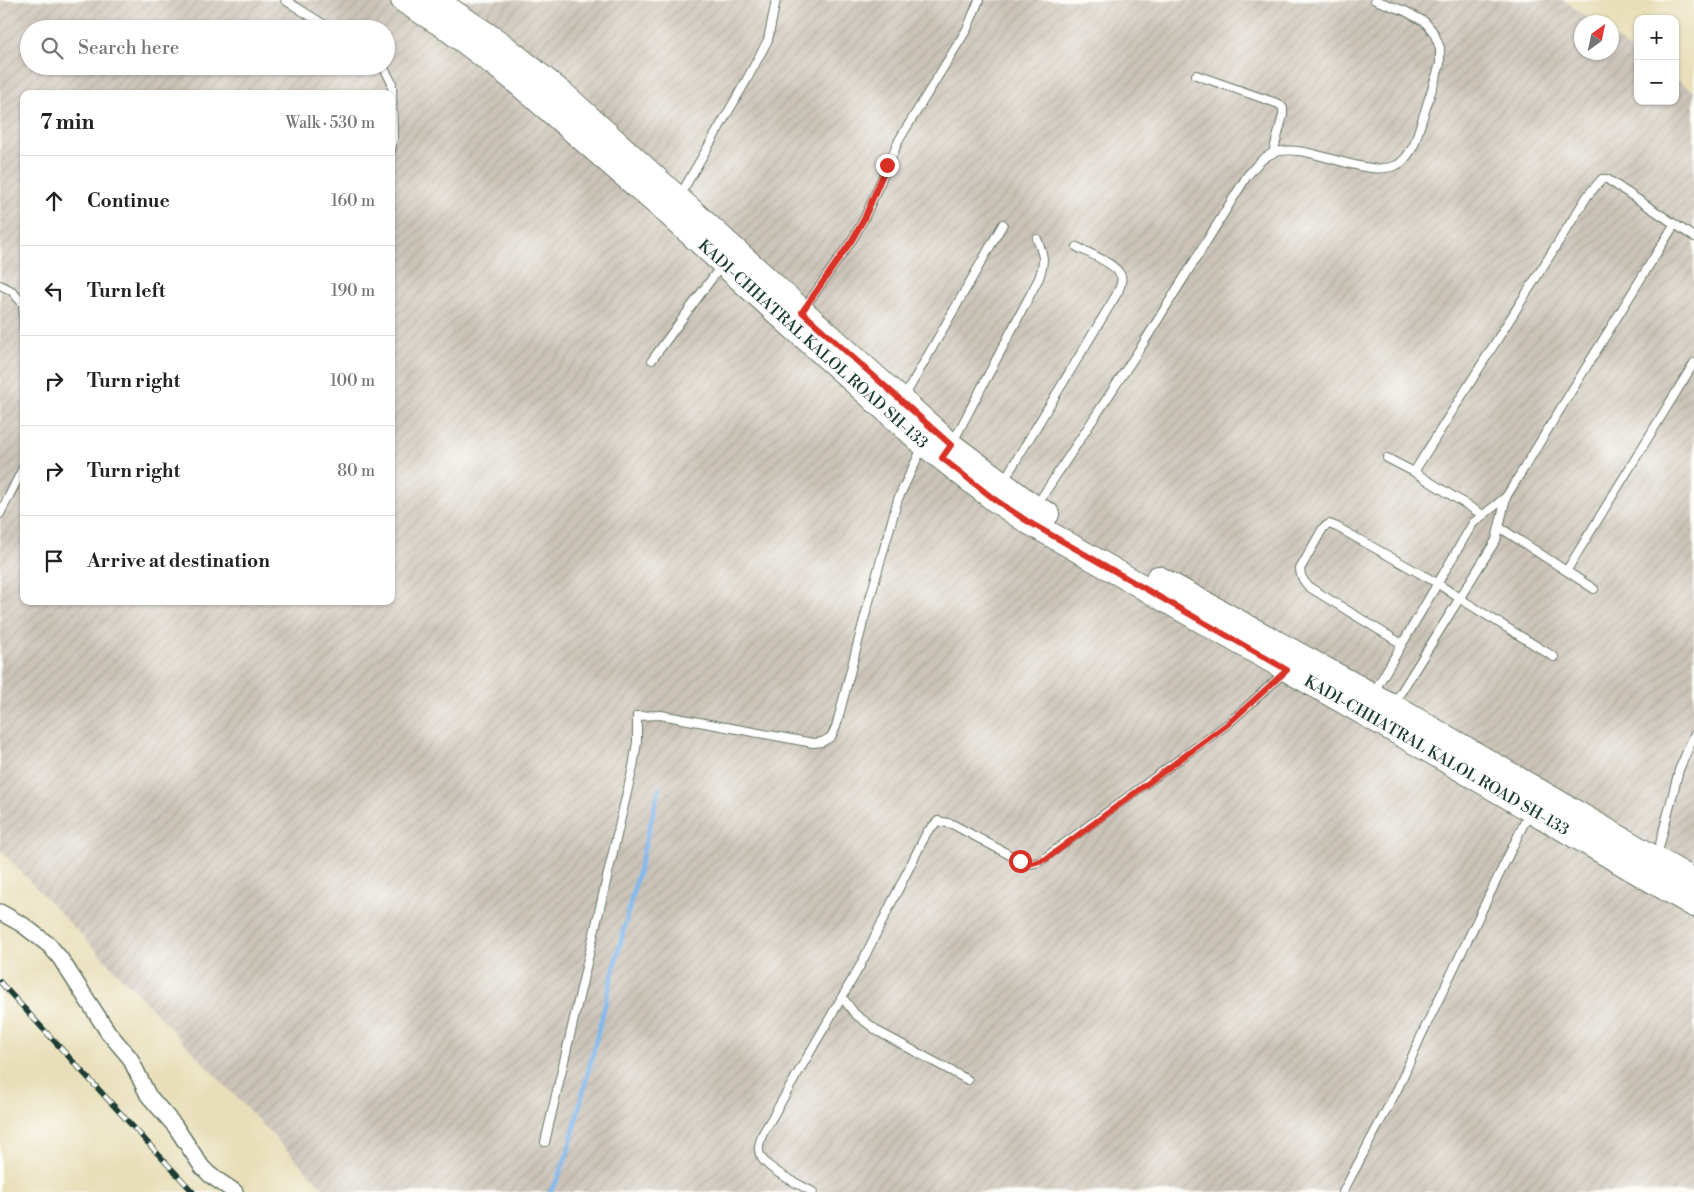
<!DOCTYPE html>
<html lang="en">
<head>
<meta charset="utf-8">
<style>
	body { margin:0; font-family:"Libre Bodoni",serif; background:#f2f2f2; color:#222 }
	.controls { position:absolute; right:15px; top:15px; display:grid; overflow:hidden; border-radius:10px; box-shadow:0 1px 4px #0004 }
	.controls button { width:45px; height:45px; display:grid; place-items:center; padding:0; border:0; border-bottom:1px solid #e0e0e0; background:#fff; color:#222; font:25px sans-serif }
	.compass { position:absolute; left:1574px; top:15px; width:45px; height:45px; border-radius:50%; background:#fff; box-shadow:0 1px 4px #0004; rotate:33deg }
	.stop { position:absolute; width:15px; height:15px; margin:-11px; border:4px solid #d93025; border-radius:50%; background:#fff }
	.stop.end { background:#d93025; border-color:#fff; box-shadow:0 1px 5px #0008 }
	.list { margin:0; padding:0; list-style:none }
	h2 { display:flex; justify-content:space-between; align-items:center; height:65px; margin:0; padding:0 20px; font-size:21px }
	h2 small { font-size:16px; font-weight:400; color:#767676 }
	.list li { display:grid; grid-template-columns:32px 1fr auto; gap:15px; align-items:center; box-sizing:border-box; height:90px; padding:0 20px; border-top:1px solid #e0e0e0 }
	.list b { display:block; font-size:19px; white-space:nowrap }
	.list em { font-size:16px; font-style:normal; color:#767676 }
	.icon { flex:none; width:28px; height:28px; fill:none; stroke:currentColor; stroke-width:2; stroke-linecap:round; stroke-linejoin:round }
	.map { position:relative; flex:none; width:1694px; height:1192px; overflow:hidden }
	.search { position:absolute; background:#fff; box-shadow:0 1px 4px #0004; left:20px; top:20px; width:375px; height:55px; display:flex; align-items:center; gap:12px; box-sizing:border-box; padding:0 18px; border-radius:28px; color:#767676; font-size:19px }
	.panel { position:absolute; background:#fff; box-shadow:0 1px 4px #0004; left:20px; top:90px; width:375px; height:515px; border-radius:10px }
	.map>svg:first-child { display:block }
</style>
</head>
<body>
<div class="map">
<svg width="1694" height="1192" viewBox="0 0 1694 1192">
	<defs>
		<pattern id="industrial-furrows" width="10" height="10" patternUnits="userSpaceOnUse" patternTransform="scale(1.25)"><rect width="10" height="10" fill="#cbc3b8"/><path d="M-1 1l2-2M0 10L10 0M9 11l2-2" fill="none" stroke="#aea89f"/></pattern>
	</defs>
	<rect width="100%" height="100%" fill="#fdfcf7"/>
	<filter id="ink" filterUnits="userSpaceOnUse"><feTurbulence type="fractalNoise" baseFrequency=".02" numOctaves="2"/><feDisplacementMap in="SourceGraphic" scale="10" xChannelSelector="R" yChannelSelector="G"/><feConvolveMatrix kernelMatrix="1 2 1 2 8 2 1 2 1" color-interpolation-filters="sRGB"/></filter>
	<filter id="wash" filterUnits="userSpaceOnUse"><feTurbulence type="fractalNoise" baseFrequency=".0096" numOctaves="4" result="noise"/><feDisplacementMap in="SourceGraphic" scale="20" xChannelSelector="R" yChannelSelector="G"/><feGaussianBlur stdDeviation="1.12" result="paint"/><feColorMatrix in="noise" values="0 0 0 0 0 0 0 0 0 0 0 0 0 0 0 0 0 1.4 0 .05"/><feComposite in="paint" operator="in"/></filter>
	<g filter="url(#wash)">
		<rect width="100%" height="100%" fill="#e8dfba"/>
		<path fill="url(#industrial-furrows)" fill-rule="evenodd" d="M0 0H1564L1593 22H1582V52H1612V36L1638 55V101H1675V79L1694 91V1192H327L0 850ZM29 29H386V66H29ZM24 94H391V601H24Z"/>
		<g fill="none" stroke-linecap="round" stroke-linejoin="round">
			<polyline stroke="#7fb9f0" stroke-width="4.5" points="550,1192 557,1180 568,1152 659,789"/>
		</g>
	</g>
	<g filter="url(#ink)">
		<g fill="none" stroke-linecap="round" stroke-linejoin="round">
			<g stroke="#657663" stroke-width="10">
				<g id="lane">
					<polyline points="285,0 331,29"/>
					<polyline points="383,66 392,83 393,138 391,151"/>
					<polyline points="1196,75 1279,104 1283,108 1283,115 1273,153"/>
					<polyline points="679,197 746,81 768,40 776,0"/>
					<polyline points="0,285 12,291 23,304 24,329"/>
					<polyline points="803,310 852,240 864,219 899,140 967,29 979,0"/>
					<polyline points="652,360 721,266"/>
					<polyline points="903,399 1003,224"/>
					<path d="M953 442 1039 278C1045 261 1044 256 1037 239"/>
					<polyline points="1387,458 1414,472 1483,515"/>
					<polyline points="1414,472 1588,195 1602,179 1607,179 1694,237"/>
					<path d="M1003 482 1118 292C1120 287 1123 282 1121 276 1117 264 1088 253 1077 247"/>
					<path d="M1036 506 1141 347 1247 176C1255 167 1261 158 1273 153 1306 140 1363 180 1397 165 1405 161 1410 152 1414 145L1440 64V48L1434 33 1425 22 1405 11 1375 0"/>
					<polyline points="0,514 24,466"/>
					<polyline points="1499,527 1594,589"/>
					<polyline points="1567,570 1694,363"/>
					<path d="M1402 644 1309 587C1304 582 1300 577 1300 569L1323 528 1329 524 1337 527 1437 583 1459 598 1554 657"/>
					<polyline points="1374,692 1473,523 1506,497"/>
					<polyline points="1393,705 1496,540 1506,497 1674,225"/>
					<polyline points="1657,856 1679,770 1694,735"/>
					<polyline points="842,997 855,1014 879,1032 968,1080"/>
					<polyline points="545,1142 633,767 637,742 637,716 661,715 813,743 822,742 831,737 836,727 863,623 898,499 922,448"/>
					<path d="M813 1192C799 1184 759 1167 759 1150 758 1145 761 1139 762 1135L860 966 927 832 938 821 952 824 1021 861 1030 864 1039 862 1229 723 1285 672"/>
					<polyline points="1343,1192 1398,1088 1422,1034 1529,813"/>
				</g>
			</g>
			<g stroke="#657663" stroke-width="18">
				<polyline id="street" points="0,912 23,925 49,945 60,958 108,1032 130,1058 148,1095 175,1126 202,1167 210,1175 235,1192"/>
			</g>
			<g stroke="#657663" stroke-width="26">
				<g id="primary">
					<path id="s1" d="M403 0 444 26 510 76 668 213 794 328 924 444 994 499 1027 521 1418 744 1694 905"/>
					<polyline points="435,0 501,44 563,94 802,311 951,445 1035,508 1047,514"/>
					<polyline points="1158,578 1392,706 1694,881"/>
				</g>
			</g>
			<use href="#lane" stroke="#fff" stroke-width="8"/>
			<use href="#street" stroke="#fff" stroke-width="15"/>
			<use href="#primary" stroke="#fff" stroke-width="24"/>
			<g stroke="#1f3d34" stroke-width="5.5">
				<polyline id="rail" points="0,982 193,1192"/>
			</g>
			<use href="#rail" stroke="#fdfcf7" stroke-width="4" stroke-dasharray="11" stroke-linecap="butt"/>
		</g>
	</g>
	<g fill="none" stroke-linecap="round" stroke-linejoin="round" filter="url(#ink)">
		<polyline stroke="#d93025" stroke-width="6" points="887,165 864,219 852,240 802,312 951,445 942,458 994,499 1027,521 1287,670 1229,723 1046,859 1030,864 1020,861"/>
	</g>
	<g text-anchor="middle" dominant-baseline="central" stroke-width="4.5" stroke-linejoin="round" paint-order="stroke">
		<g font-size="16" fill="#1f3d34" stroke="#fdfcf7">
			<text stroke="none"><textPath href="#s1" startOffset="536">KADI-CHHATRAL KALOL ROAD SH-133</textPath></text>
			<text stroke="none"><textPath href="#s1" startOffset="1286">KADI-CHHATRAL KALOL ROAD SH-133</textPath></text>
		</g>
	</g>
</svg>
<div class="controls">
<button>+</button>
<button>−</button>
</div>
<svg class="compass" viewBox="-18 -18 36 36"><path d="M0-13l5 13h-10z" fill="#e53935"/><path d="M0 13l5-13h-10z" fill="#767676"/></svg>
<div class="stop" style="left:1020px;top:861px"></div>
<div class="stop end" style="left:887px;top:165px"></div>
<div class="search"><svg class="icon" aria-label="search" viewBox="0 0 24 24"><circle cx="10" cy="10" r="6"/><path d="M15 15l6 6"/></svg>Search here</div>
<section class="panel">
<h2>7 min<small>Walk · 530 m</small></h2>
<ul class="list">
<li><svg class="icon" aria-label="ahead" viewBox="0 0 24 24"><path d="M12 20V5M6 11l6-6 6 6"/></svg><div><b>Continue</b></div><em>160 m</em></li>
<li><svg class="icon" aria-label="left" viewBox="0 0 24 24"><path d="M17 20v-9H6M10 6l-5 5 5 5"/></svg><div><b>Turn left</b></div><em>190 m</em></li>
<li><svg class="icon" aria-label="right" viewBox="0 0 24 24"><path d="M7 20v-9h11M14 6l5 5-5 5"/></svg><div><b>Turn right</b></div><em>100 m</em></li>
<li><svg class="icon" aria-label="right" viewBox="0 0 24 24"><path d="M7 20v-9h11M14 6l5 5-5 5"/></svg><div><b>Turn right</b></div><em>80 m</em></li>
<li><svg class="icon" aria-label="arrive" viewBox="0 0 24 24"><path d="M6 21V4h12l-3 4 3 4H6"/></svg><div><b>Arrive at destination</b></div></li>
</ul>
</section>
</div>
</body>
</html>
